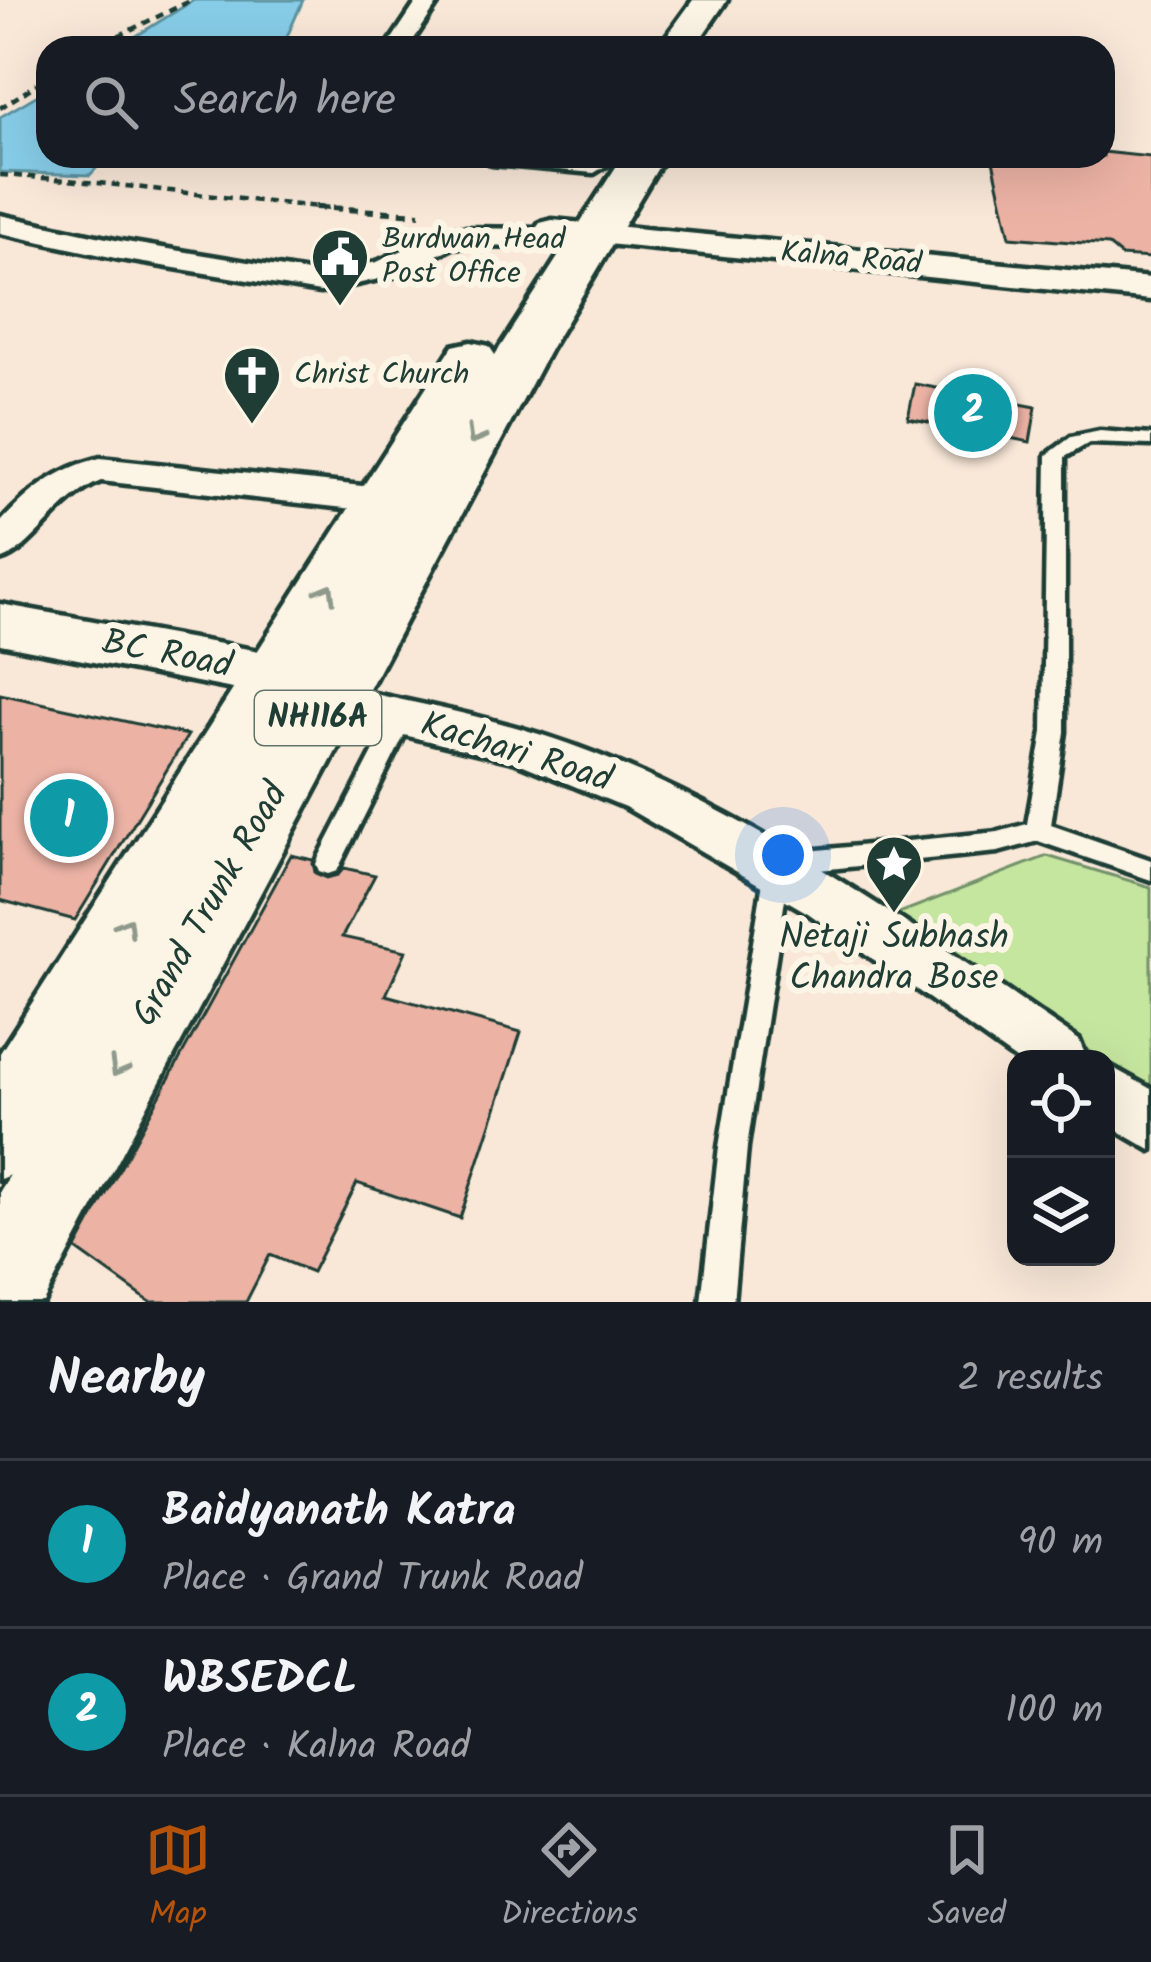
<!DOCTYPE html>
<html lang="en">
<head>
<meta charset="utf-8">
<style>
	body { margin:0; font-family:Kalam,sans-serif; background:#242831; color:#f1f3f6 }
	.controls { position:absolute; right:36px; bottom:36px; display:grid; overflow:hidden; border-radius:24px; box-shadow:0 12px 48px #0002 }
	.controls button { width:108px; height:108px; display:grid; place-items:center; padding:0; border:0; border-bottom:3px solid #363941; background:#171b24; color:#f1f3f6; font:60px sans-serif }
	.you { position:absolute; left:783px; top:855px; width:42px; height:42px; margin:-30px; border:9px solid #fff; border-radius:50%; background:#1a73e8; box-shadow:0 0 0 18px #1a73e833 }
	.badge { display:grid; place-items:center; width:78px; height:78px; border-radius:50%; background:#b45309; color:#fff; font-size:39px; font-weight:700 }
	.pin { position:absolute; translate:-50% -50%; border:6px solid #fff; box-shadow:0 3px 12px #0006 }
	.list { margin:0; padding:0; list-style:none }
	h2 { display:flex; justify-content:space-between; align-items:center; height:156px; margin:0; padding:0 48px; font-size:51px }
	h2 small { font-size:39px; font-weight:400; color:#9ea1a6 }
	.list li { display:grid; grid-template-columns:78px 1fr auto; gap:36px; align-items:center; box-sizing:border-box; height:168px; padding:0 48px; border-top:3px solid #363941 }
	.list b { display:block; font-size:45px; white-space:nowrap }
	.list p { margin:0; font-size:39px; white-space:nowrap; color:#9ea1a6 }
	.list em { font-size:39px; font-style:normal; color:#9ea1a6 }
	.icon { flex:none; width:66px; height:66px; fill:none; stroke:currentColor; stroke-width:2; stroke-linecap:round; stroke-linejoin:round }
	.map { position:relative; flex:none; width:1151px; height:1302px; overflow:hidden }
	.search { position:absolute; background:#171b24; box-shadow:0 12px 48px #0002; left:36px; right:36px; top:36px; height:132px; display:flex; align-items:center; gap:30px; box-sizing:border-box; padding:0 42px; border-radius:36px; color:#9ea1a6; font-size:45px }
	.sheet { height:492px; background:#171b24 }
	nav { display:flex; justify-content:space-around; align-items:center; box-sizing:border-box; height:168px; border-top:3px solid #363941; background:#171b24; font-size:33px; color:#9ea1a6 }
	nav a { display:grid; justify-items:center; gap:6px }
	nav .on { color:#b45309 }
	.map>svg:first-child { display:block }
</style>
</head>
<body>
<div class="map">
<svg width="1151" height="1302" viewBox="0 0 1151 1302">
	<rect width="100%" height="100%" fill="#f9e8d8"/>
	<filter id="ink" filterUnits="userSpaceOnUse"><feTurbulence type="fractalNoise" baseFrequency=".00833" numOctaves="2"/><feDisplacementMap in="SourceGraphic" scale="24" xChannelSelector="R" yChannelSelector="G"/><feConvolveMatrix kernelMatrix="1 2 1 2 8 2 1 2 1" color-interpolation-filters="sRGB"/></filter>
	<g filter="url(#ink)">
		<polygon fill="#c5e69f" stroke="#72926a" stroke-width="3" points="1047,856 1151,887 1151,1086 868,925"/>
		<g fill="#87cde8" stroke="#5d93a0" stroke-width="3">
			<polygon points="194,0 303,0 282,48 117,48"/>
			<polygon points="48,89 48,156 108,156 90,175 0,172 0,117"/>
		</g>
		<g fill="#ecb3a5" stroke="#1f3d34" stroke-width="3">
			<polygon points="1103,152 1151,157 1151,258 1121,256 1108,245 1010,237 992,156 1103,156"/>
			<polygon points="915,384 1036,407 1030,442 908,418"/>
			<polygon points="0,694 188,735 75,920 0,900"/>
			<polygon points="291,855 313,860 315,873 327,878 338,875 344,868 375,875 342,937 406,951 386,995 521,1032 460,1218 357,1183 312,1272 270,1255 246,1302 150,1302 76,1249"/>
		</g>
		<g fill="none" stroke-linecap="round" stroke-linejoin="round">
			<g stroke="#1f3d34" stroke-width="9">
				<g id="service">
					<polygon points="1100,431 1151,435 1151,445 1089,443 1065,457 1065,732 1051,825 1151,860 1151,880 1038,841 998,852 789,873 747,1147 733,1302 701,1302 719,1147 766,864 769,857 778,854 998,832 1027,824 1043,732 1047,455 1071,437"/>
					<polygon points="402,710 410,712 413,718 337,871 328,874 319,871 316,864 319,857 394,712"/>
				</g>
			</g>
			<g stroke="#1f3d34" stroke-width="9">
				<g id="minor">
					<polygon points="418,0 440,0 408,48 386,48"/>
					<polygon points="478,156 603,159 607,165 594,173 491,164"/>
					<polygon points="0,215 120,241 320,274 377,262 450,228 547,229 561,238 547,247 455,246 397,275 320,292 120,259 0,233"/>
					<path d="M100 458 381 488 394 491 400 500 394 509 381 512 101 481C58 498 33 551 0 560V523C30 490 57 469 100 458Z"/>
					<path d="M328 684C417 704 508 719 593 753 769 822 924 935 1079 1040L1087 1059 1016 1060 808 913 625 807 516 762 313 713 306 701 313 689Z"/>
					<polygon points="1106,1064 1151,1089 1151,1150 1106,1124"/>
				</g>
			</g>
			<g stroke="#1f3d34" stroke-width="9">
				<polygon id="tertiary" points="552,220 1151,278 1151,300 540,237 535,230 540,223"/>
			</g>
			<g stroke="#1f3d34" stroke-width="9">
				<polygon id="secondary" points="0,604 320,662 341,669 349,684 341,699 320,706 0,644"/>
			</g>
			<g stroke="#1f3d34" stroke-width="9">
				<g id="trunk">
					<polygon points="693,0 727,0 694,48 658,48"/>
					<polygon points="623,156 665,156 550,349 43,1302 0,1302 0,1191 10,1175 0,1179 0,1053 453,346 471,342 489,346 495,355"/>
				</g>
			</g>
			<g stroke="#1f3d34" stroke-width="4.5" stroke-dasharray="8 6" stroke-linecap="butt">
				<polyline points="93,48 192,0"/>
				<polyline points="0,108 48,77"/>
				<path d="M0 175C121 182 239 202 360 210"/>
			</g>
			<polyline stroke="#1f3d34" stroke-width="6" stroke-dasharray="9 8" stroke-linecap="butt" points="315,207 420,214"/>
			<use href="#service" fill="#fcf5e5" fill-rule="evenodd"/>
			<use href="#minor" fill="#fcf5e5" fill-rule="evenodd"/>
			<use href="#tertiary" fill="#fcf5e5" fill-rule="evenodd"/>
			<use href="#secondary" fill="#fcf5e5" fill-rule="evenodd"/>
			<use href="#trunk" fill="#fcf5e5" fill-rule="evenodd"/>
		</g>
		<defs><path id="oneway-chevron" d="M-2-3.5L2.5 0L-2 3.5" fill="none" stroke-width="1.6" stroke-linecap="round" stroke-linejoin="round" transform="scale(3)"/></defs>
		<g stroke="#8e998c">
			<use href="#oneway-chevron" transform="translate(475 436) rotate(120)"/>
			<use href="#oneway-chevron" transform="translate(327 592) rotate(-60)"/>
			<use href="#oneway-chevron" transform="translate(126 926) rotate(-59)"/>
			<use href="#oneway-chevron" transform="translate(118 1068) rotate(120)"/>
		</g>
	</g>
	<defs>
		<g id="civic-pin" transform="scale(3)"><path d="M0 17L-7.5 6A9.5 9.5 0 1 1 7.5 6Z" fill="#1f3d34" stroke="#fcf5e5"/><path d="M-.6-6.5H3V-4.5H.6V-3L4-1V1h2V6H-6V1h2V-1L-.6-3ZM-1.2 2.5V6h2.4V2.5Z" fill="#fff"/></g>
		<g id="church-pin" transform="scale(3)"><path d="M0 17L-7.5 6A9.5 9.5 0 1 1 7.5 6Z" fill="#1f3d34" stroke="#fcf5e5"/><path d="M-1.2-6h2.4v3.5h3.3v2.4h-3.3V6h-2.4V-.1h-3.3v-2.4h3.3Z" fill="#fff"/></g>
		<g id="sight-pin" transform="scale(3)"><path d="M0 17L-7.5 6A9.5 9.5 0 1 1 7.5 6Z" fill="#1f3d34" stroke="#fcf5e5"/><path d="M0-6L1.8-2.2L6-1.7L2.9 1.2L3.7 5.4L0 3.3L-3.7 5.4L-2.9 1.2L-6-1.7L-1.8-2.2Z" fill="#fff"/></g>
	</defs>
	<g fill-rule="evenodd">
		<use href="#civic-pin" x="340" y="257"/>
		<use href="#church-pin" x="252" y="375"/>
		<use href="#sight-pin" x="894" y="864"/>
	</g>
	<g text-anchor="middle" dominant-baseline="central" stroke-width="12" stroke-linejoin="round" paint-order="stroke">
		<g font-size="30" fill="#1f3d34" stroke="#fcf5e5" text-anchor="start">
			<text x="382" y="240">Burdwan Head<tspan x="382" dy="34">Post Office</tspan></text>
			<text x="294" y="375">Christ Church</text>
		</g>
		<g font-size="30" fill="#1f3d34" stroke="#fcf5e5">
			<text transform="translate(851 259) rotate(5)">Kalna Road</text>
		</g>
		<rect fill="#fcf5e5" stroke="#617469" stroke-width="3" x="255" y="691" width="126" height="54" rx="9"/>
		<g font-size="33" font-weight="bold" fill="#1f3d34">
			<text x="318" y="718">NH116A</text>
		</g>
		<g font-size="36" fill="#1f3d34" stroke="#fcf5e5">
			<text transform="translate(167 655) rotate(11)">BC Road</text>
			<text transform="translate(516 753) rotate(17)">Kachari Road</text>
			<text transform="translate(211 905) rotate(-60)">Grand Trunk Road</text>
		</g>
		<g font-size="36" fill="#1f3d34" stroke="#fcf5e5">
			<text x="894" y="938">Netaji Subhash<tspan x="894" dy="41">Chandra Bose</tspan></text>
		</g>
	</g>
</svg>
<div class="controls">
<button><svg class="icon" aria-label="locate" viewBox="0 0 24 24"><circle cx="12" cy="12" r="6"/><path d="M12 2v4M12 18v4M2 12h4M18 12h4"/></svg></button>
<button><svg class="icon" aria-label="layers" viewBox="0 0 24 24"><path d="M12 4l9 5-9 5-9-5zM3 14l9 5 9-5"/></svg></button>
</div>
<div class="you"></div>
<div class="pin badge" style="left:69px;top:818px;background:#0f9aa8">1</div>
<div class="pin badge" style="left:973px;top:413px;background:#0f9aa8">2</div>
<div class="search"><svg class="icon" aria-label="search" viewBox="0 0 24 24"><circle cx="10" cy="10" r="6"/><path d="M15 15l6 6"/></svg>Search here</div>
</div>
<section class="sheet">
<h2>Nearby<small>2 results</small></h2>
<ul class="list">
<li><span class="badge" style="background:#0f9aa8">1</span><div><b>Baidyanath Katra</b><p>Place · Grand Trunk Road</p></div><em>90 m</em></li>
<li><span class="badge" style="background:#0f9aa8">2</span><div><b>WBSEDCL</b><p>Place · Kalna Road</p></div><em>100 m</em></li>
</ul>
</section>
<nav>
<a class="on"><svg class="icon" aria-label="map" viewBox="0 0 24 24"><path d="M3 6l6-2 6 2 6-2v14l-6 2-6-2-6 2zM9 4v14M15 6v14"/></svg>Map</a>
<a><svg class="icon" aria-label="directions" viewBox="0 0 24 24"><path d="M12 3l9 9-9 9-9-9zM9 14v-3h6M13 9l2 2-2 2"/></svg>Directions</a>
<a><svg class="icon" aria-label="saved" viewBox="0 0 24 24"><path d="M7 4h10v16l-5-4-5 4z"/></svg>Saved</a>
</nav>
</body>
</html>
